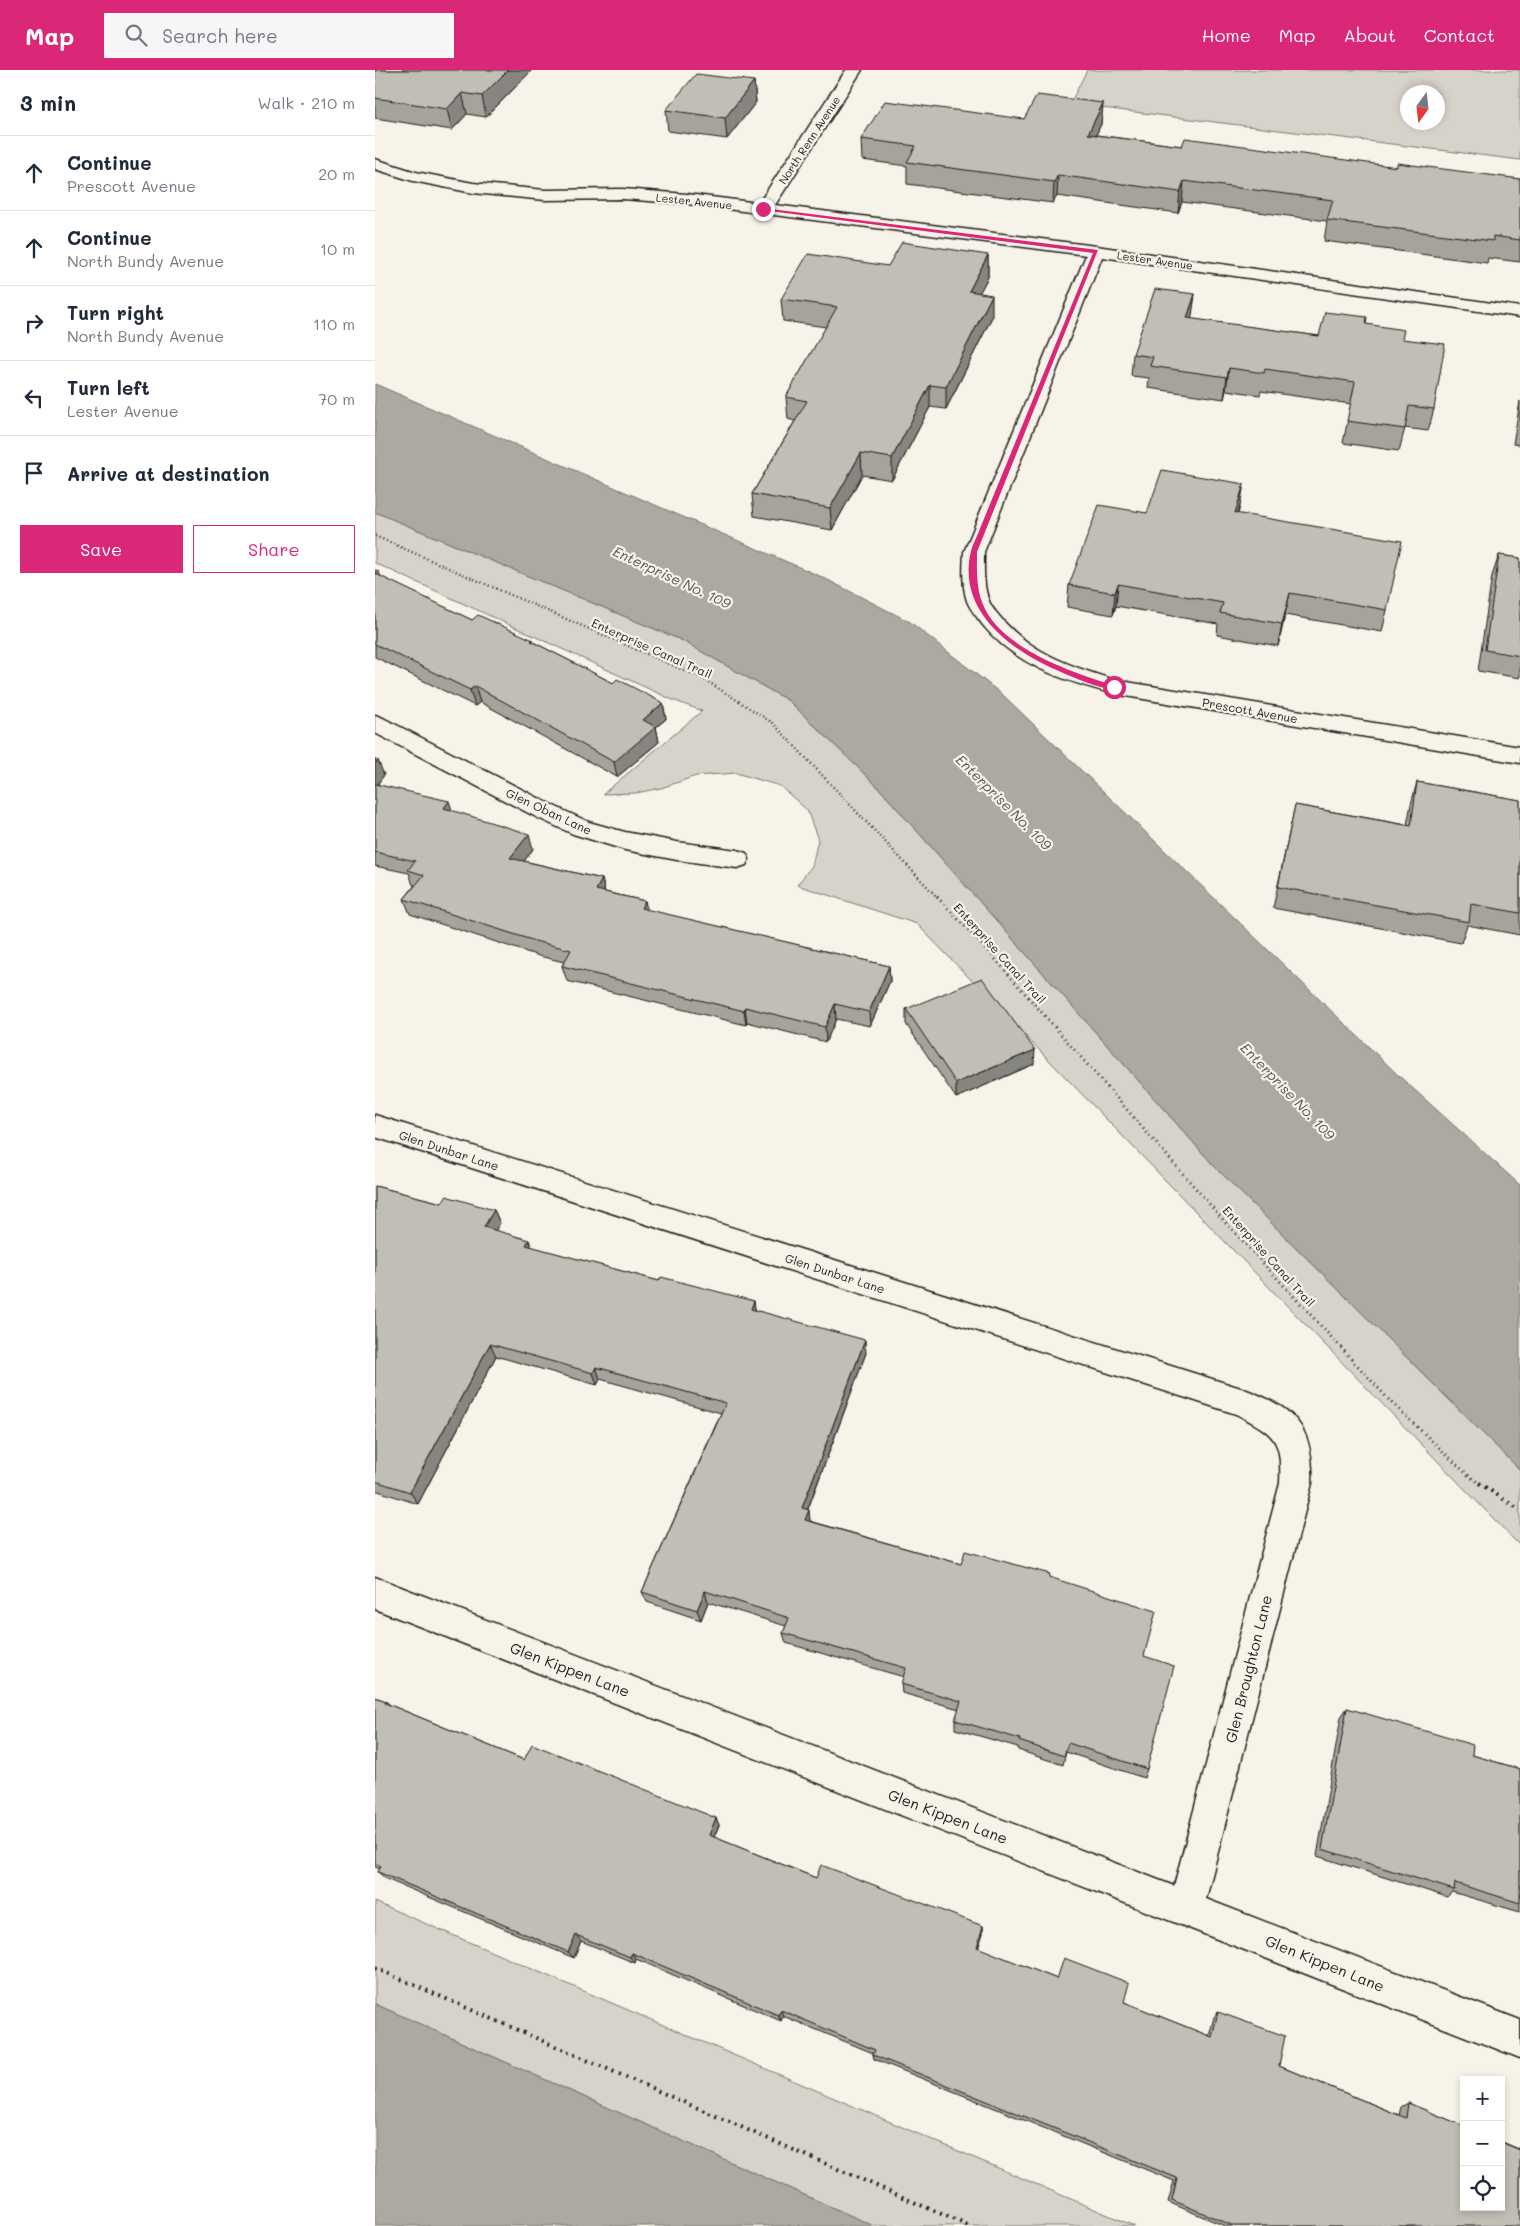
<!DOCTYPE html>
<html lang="en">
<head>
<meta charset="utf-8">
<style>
	body { margin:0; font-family:Mali,sans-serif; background:#f6f6f7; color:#1f2937 }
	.controls { position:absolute; right:15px; bottom:15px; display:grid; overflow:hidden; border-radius:0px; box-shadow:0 2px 8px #0003 }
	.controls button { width:45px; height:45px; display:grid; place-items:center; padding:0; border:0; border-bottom:1px solid #e0e1e3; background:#fff; color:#1f2937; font:25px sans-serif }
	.compass { position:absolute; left:1025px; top:15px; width:45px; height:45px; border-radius:50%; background:#fff; box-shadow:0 2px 8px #0003; rotate:195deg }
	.stop { position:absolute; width:15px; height:15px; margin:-11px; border:4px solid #db2777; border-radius:50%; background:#fff }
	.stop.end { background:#db2777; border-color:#fff; box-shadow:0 1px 5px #0008 }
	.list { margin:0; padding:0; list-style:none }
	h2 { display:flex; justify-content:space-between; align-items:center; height:65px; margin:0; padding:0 20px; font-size:21px }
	h2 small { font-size:16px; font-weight:400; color:#747a83 }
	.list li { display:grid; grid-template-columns:32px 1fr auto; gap:15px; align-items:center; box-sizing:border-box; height:75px; padding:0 20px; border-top:1px solid #e0e1e3 }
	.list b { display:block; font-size:19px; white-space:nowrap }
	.list p { margin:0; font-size:16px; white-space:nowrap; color:#747a83 }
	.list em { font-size:16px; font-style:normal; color:#747a83 }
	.actions { display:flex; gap:10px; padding:15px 20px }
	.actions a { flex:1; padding:11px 0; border:1px solid #db2777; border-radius:0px; text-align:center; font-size:18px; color:#db2777 }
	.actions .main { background:#db2777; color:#fff }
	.icon { flex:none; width:28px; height:28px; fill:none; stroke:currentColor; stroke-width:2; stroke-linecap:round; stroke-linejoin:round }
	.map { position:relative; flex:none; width:1145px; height:2156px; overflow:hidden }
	header { display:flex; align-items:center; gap:30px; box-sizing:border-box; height:70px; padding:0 25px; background:#db2777; color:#fff }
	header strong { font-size:24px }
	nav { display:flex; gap:28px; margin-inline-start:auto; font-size:18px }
	.search { width:350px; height:45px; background:#f6f6f7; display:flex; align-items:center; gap:12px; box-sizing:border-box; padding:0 18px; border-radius:0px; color:#747a83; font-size:19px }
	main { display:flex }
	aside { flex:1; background:#fff }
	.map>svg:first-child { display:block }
</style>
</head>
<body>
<header>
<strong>Map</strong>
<div class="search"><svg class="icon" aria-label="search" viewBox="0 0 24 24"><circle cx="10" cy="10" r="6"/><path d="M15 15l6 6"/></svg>Search here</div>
<nav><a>Home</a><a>Map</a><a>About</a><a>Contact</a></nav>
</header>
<main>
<aside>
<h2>3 min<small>Walk · 210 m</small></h2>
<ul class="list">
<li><svg class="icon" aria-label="ahead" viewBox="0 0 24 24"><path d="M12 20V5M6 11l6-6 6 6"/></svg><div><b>Continue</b><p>Prescott Avenue</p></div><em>20 m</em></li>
<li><svg class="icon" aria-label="ahead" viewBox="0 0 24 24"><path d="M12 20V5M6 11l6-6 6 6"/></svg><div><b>Continue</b><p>North Bundy Avenue</p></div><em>10 m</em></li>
<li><svg class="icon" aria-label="right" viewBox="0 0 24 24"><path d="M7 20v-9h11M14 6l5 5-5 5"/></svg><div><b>Turn right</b><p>North Bundy Avenue</p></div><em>110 m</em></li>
<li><svg class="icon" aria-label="left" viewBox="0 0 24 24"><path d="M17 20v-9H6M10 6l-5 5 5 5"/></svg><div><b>Turn left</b><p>Lester Avenue</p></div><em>70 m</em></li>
<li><svg class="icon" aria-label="arrive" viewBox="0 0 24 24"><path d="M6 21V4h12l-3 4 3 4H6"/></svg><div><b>Arrive at destination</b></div></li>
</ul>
<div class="actions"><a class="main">Save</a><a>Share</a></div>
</aside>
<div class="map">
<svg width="1145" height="2156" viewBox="0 0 1145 2156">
	<rect width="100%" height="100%" fill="#f7f3e8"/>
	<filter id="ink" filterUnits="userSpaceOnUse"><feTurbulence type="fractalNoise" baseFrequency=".02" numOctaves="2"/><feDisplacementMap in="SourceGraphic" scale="10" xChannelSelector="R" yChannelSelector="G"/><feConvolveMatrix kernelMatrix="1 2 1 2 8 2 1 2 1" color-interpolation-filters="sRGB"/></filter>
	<g filter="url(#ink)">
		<g fill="#d7d3cb" stroke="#7a7874" fill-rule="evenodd">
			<path d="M712 0H1145V90L695 34ZM1032 22H1062V52H1032Z"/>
			<polygon points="0,442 306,570 414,631 502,716 840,1097 1145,1400 1145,1476 542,854 422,815 437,796 443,770 432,740 405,716 361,703 321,706 286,718 261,723 228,724 327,641 298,630 0,493"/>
			<polygon points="0,1832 759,2156 499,2156 0,1934"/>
		</g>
		<g fill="#aca9a2" stroke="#72716c">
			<polygon points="0,314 447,507 535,552 629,626 1023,1005 1145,1115 1145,1400 840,1097 502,716 414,631 306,570 0,442"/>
			<polygon points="0,1934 499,2156 0,2156"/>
		</g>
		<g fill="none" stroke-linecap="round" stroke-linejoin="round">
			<g stroke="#1c1c1c" stroke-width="3">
				<g id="minor">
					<path d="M471 0H487L400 135 721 176 1145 237V247L727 187 609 482C609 498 608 516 614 531 616 537 621 542 625 547 654 582 697 597 740 610L1145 677V693L739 624C689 611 640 595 607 554 602 547 595 539 592 531 587 516 588 498 589 482L711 185 312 134 248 129 170 130 98 123 38 111 0 99V89L41 102 98 113 170 120 248 119 312 124 384 133Z"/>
					<polygon points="0,645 8,648 179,736 214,752 250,762 302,772 362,780 371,783 374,789 371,795 362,798 302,790 250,780 198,764 163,748 0,663"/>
					<path d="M0 1045 869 1319C920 1338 939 1357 937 1413L831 1829 1145 1950V1988L0 1539V1507L799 1816 905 1413C907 1369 900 1364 861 1344L0 1067Z"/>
				</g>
			</g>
			<polyline stroke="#1c1c1c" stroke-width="2.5" stroke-dasharray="1 3" stroke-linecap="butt" points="0,466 327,608 398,653 563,828"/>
			<polyline stroke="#1c1c1c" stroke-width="3" stroke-dasharray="1 4" stroke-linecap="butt" points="562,827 613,881 851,1153 1017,1333 1095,1407 1106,1414"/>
			<g stroke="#1c1c1c" stroke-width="4" stroke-dasharray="2 5" stroke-linecap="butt">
				<polyline points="1104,1413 1145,1440"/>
				<polyline points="0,1898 594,2156"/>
			</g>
			<use href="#minor" fill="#f7f3e8" fill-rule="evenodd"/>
		</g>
		<g fill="#a5a39c" stroke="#1c1c1c">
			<polygon points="0,0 157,0 111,47 92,44 77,60 0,48"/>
			<polygon points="379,11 381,32 352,69 293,61 291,40"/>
			<polygon points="728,33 726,54 721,65 807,76 1022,97 1145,109 1145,192 1113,188 1112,193 949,171 952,151 807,132 803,143 682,126 678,133 532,114 532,96 487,90 486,69 649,49"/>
			<polygon points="613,185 613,207 604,223 617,247 571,339 555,337 517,410 487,405 457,460 379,446 377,424 420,351 413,349 411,327 451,257 408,251 406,229 513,196"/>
			<polygon points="820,224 816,249 944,266 991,254 1027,269 1059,339 1053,361 1030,358 1024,381 968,373 976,334 886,321 885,325 851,320 849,329 773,318 774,308 756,306 758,284"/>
			<polygon points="1145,331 1145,375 1138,374"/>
			<polygon points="865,436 863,444 1012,540 1007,562 910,545 903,576 842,565 843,554 741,536 738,545 692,537 694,515 772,443"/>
			<polygon points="1124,485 1145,488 1145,608 1103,601 1117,506"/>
			<polygon points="0,500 4,502 6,507 97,550 158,570 158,572 238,613 288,633 291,649 281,657 284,672 242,707 105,632 100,636 0,587"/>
			<polygon points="0,689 9,705 2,714 77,741 158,779 149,791 227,809 230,822 270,831 272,840 514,896 515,911 495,956 461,949 451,972 372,952 371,955 192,911 187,896 189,892 164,886 35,844 29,829 40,815 38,815 34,803 0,796"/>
			<polygon points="1042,712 1145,730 1145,865 1092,855 1086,873 898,838 920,735 1032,755 1036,734"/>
			<polygon points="531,939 659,994 581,1028 531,954"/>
			<polygon points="0,1116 67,1133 119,1140 125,1153 120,1160 157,1177 284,1211 379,1231 380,1240 491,1283 433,1439 435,1451 586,1494 675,1508 769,1586 772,1699 769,1708 691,1682 688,1695 643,1680 643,1677 580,1659 580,1650 584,1639 527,1623 526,1614 529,1607 411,1573 408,1563 411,1556 333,1532 326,1550 272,1532 267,1522 346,1343 225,1309 222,1315 121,1286 43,1434 0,1420"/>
			<polygon points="0,1627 11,1631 15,1635 149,1690 341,1748 344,1755 339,1767 441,1808 608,1856 608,1863 603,1878 682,1909 749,1932 834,1966 839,1947 843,1942 904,1996 1024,2045 1026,2037 1033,2033 1144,2079 1145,2074 1145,2156 850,2156 793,2132 799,2111 499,1989 498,1985 498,1983 408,1946 406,1951 261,1889 260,1893 206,1871 199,1888 11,1809 3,1802 5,1799 0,1797"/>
			<polygon points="972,1638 1097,1685 1145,1699 1145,1842 1077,1822 1072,1827 942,1786 966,1647"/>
		</g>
		<g fill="#86857f" stroke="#1c1c1c">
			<polygon points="133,0 157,0 111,47 107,26"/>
			<polygon points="379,11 381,32 352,69 350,48"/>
			<polygon points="87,23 92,44 77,60 72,39"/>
			<polygon points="728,33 726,54 712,85 713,64"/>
			<polygon points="683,105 682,126 678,133 679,112"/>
			<polygon points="809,111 807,132 803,143 805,122"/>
			<polygon points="613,185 613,207 594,243 594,221"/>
			<polygon points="820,224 817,246 810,270 812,248"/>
			<polygon points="617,225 617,247 571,339 571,317"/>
			<polygon points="854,298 851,320 849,329 852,307"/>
			<polygon points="555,315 555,337 517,410 517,388"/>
			<polygon points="486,383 487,405 457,460 455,438"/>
			<polygon points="869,414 865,436 856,465 860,443"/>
			<polygon points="743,514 741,536 738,545 740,523"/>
			<polygon points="915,523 910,545 903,576 907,554"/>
			<polygon points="100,616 105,632 100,636 95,620"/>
			<polygon points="288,633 291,649 281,657 284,672 242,707 239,692 268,650"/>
			<polygon points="3,690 9,705 0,718 0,694"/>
			<polygon points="74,731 79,746 69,738"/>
			<polygon points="154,764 158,779 140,803 135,788"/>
			<polygon points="227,809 230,824 221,820"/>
			<polygon points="270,831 273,846 266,838"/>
			<polygon points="514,896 515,911 495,956 494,942"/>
			<polygon points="460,934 461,949 451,972 450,957"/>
			<polygon points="370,937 372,952 371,955 369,941"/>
			<polygon points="660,980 659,994 581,1028 581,1013"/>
			<polygon points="119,1140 125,1153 114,1171 109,1157"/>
			<polygon points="154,1170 159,1183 151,1175"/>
			<polygon points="379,1231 381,1244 376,1239"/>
			<polygon points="490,1270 491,1283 429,1449 427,1438"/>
			<polygon points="115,1274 121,1286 43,1434 35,1422"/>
			<polygon points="221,1297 225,1309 222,1315 218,1303"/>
			<polygon points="434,1440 435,1451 431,1461 430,1450"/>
			<polygon points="330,1521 333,1532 326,1550 322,1540"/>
			<polygon points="341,1748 344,1755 337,1772 334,1765"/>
			<polygon points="608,1856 608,1863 602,1883 602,1877"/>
			<polygon points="201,1865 206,1871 199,1888 193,1882"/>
			<polygon points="257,1883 261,1889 260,1893 255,1887"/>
			<polygon points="406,1940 408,1946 406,1951 403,1945"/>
		</g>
		<g fill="#c0beb5" stroke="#1c1c1c">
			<polygon points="0,0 133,0 107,26 87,23 72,39 0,28"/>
			<polygon points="321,4 379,11 350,48 291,40"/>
			<polygon points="662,25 728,33 713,64 807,76 810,68 1022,97 1022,93 1145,109 1145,170 1118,166 1118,171 952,150 958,130 809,111 805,122 683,105 679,112 532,92 541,76 486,69 510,31 649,49"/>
			<polygon points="527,172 613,185 594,221 617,225 571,317 555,315 517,388 486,383 455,438 377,424 432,331 411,327 462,237 406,229 433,184 513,196"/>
			<polygon points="780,219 820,224 812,248 944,266 950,242 992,247 991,254 1029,260 1027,269 1070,274 1059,339 1034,336 1030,359 972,351 980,312 890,299 889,303 854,298 852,307 775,296 778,287 758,284"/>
			<polygon points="787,400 869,414 860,443 1027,471 1012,540 915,523 907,554 845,543 848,533 743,514 740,523 694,515 724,435 772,443"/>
			<polygon points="1124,485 1145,488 1145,586 1110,580"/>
			<polygon points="0,500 4,502 1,504 97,550 103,545 158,570 156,571 238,613 242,609 288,633 268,650 281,657 239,692 100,616 95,620 0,574"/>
			<polygon points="1042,712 1145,730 1145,843 1096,834 1094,852 903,817 920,735 1036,756"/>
			<polygon points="0,714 74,731 69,738 154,764 135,788 227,809 221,820 270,831 266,838 514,896 494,942 460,934 450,957 370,937 369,941 187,896 196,880 160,871 29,829 49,805 33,800 40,791 0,782"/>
			<polygon points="607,908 660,980 581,1013 531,939"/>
			<polygon points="0,1116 67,1133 71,1126 119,1140 109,1157 154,1170 151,1175 284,1211 286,1207 379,1231 376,1239 490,1270 427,1438 434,1440 430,1450 586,1494 590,1481 675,1504 674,1507 781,1541 769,1586 799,1596 772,1699 693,1673 689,1686 644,1671 645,1669 580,1650 586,1631 526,1614 531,1598 408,1563 414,1548 330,1521 322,1540 267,1522 351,1333 221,1297 218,1303 115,1274 35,1422 0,1411"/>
			<polygon points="0,1627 11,1631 10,1633 149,1690 157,1674 341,1748 334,1765 441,1808 446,1795 608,1856 602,1877 682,1909 689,1888 754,1913 749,1932 837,1967 843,1942 910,1966 904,1996 1031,2048 1033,2033 1089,2056 1089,2137 1126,2137 1126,2072 1145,2080 1145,2156 859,2156 797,2130 802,2108 498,1985 500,1980 406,1940 403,1945 257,1883 255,1887 201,1865 193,1882 3,1802 6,1796 0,1793"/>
			<polygon points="972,1638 1098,1675 1097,1685 1145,1699 1145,1833 1080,1813 1079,1820 947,1779"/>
		</g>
	</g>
	<path fill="#db2777" d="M388 138 723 180 602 482C602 499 601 516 607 532 623 578 699 603 741 616V619C727 620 700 608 686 602 638 582 581 542 596 481 598 473 603 465 606 456L718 183 387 140Z"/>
	<g text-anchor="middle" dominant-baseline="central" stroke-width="4.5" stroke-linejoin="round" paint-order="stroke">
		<g font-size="11" fill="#1c1c1c" stroke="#f7f3e8">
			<text transform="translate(434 70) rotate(-57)">North Renn Avenue</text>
			<text transform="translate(319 131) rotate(6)">Lester Avenue</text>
			<text transform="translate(780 190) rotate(8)">Lester Avenue</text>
		</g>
		<g font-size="12" fill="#1c1c1c" stroke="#f7f3e8">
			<text transform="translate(277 578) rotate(24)">Enterprise Canal Trail</text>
			<text transform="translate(875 640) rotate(10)">Prescott Avenue</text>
			<text transform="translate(174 741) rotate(25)">Glen Oban Lane</text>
			<text transform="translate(625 883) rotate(48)">Enterprise Canal Trail</text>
			<text transform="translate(74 1080) rotate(18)">Glen Dunbar Lane</text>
			<text transform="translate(894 1186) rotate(48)">Enterprise Canal Trail</text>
			<text transform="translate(460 1203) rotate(18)">Glen Dunbar Lane</text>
		</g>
		<g font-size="14" font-style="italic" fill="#565452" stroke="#f7f3e8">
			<text transform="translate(297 507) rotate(25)">Enterprise No. 109</text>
			<text transform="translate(629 732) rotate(45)">Enterprise No. 109</text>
			<text transform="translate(913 1021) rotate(46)">Enterprise No. 109</text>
		</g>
		<g font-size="15" fill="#1c1c1c" stroke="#f7f3e8">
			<text transform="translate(195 1599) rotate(21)">Glen Kippen Lane</text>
			<text transform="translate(873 1599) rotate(-76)">Glen Broughton Lane</text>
			<text transform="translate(573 1746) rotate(21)">Glen Kippen Lane</text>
			<text transform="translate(950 1893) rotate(22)">Glen Kippen Lane</text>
		</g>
	</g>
</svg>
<div class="controls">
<button>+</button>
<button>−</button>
<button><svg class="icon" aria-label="locate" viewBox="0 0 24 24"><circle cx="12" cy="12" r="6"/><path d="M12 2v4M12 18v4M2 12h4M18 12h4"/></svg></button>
</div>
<svg class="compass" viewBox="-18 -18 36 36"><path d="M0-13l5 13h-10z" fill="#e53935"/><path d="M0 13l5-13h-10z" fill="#747a83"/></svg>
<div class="stop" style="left:739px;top:617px"></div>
<div class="stop end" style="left:388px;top:139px"></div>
</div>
</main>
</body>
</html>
